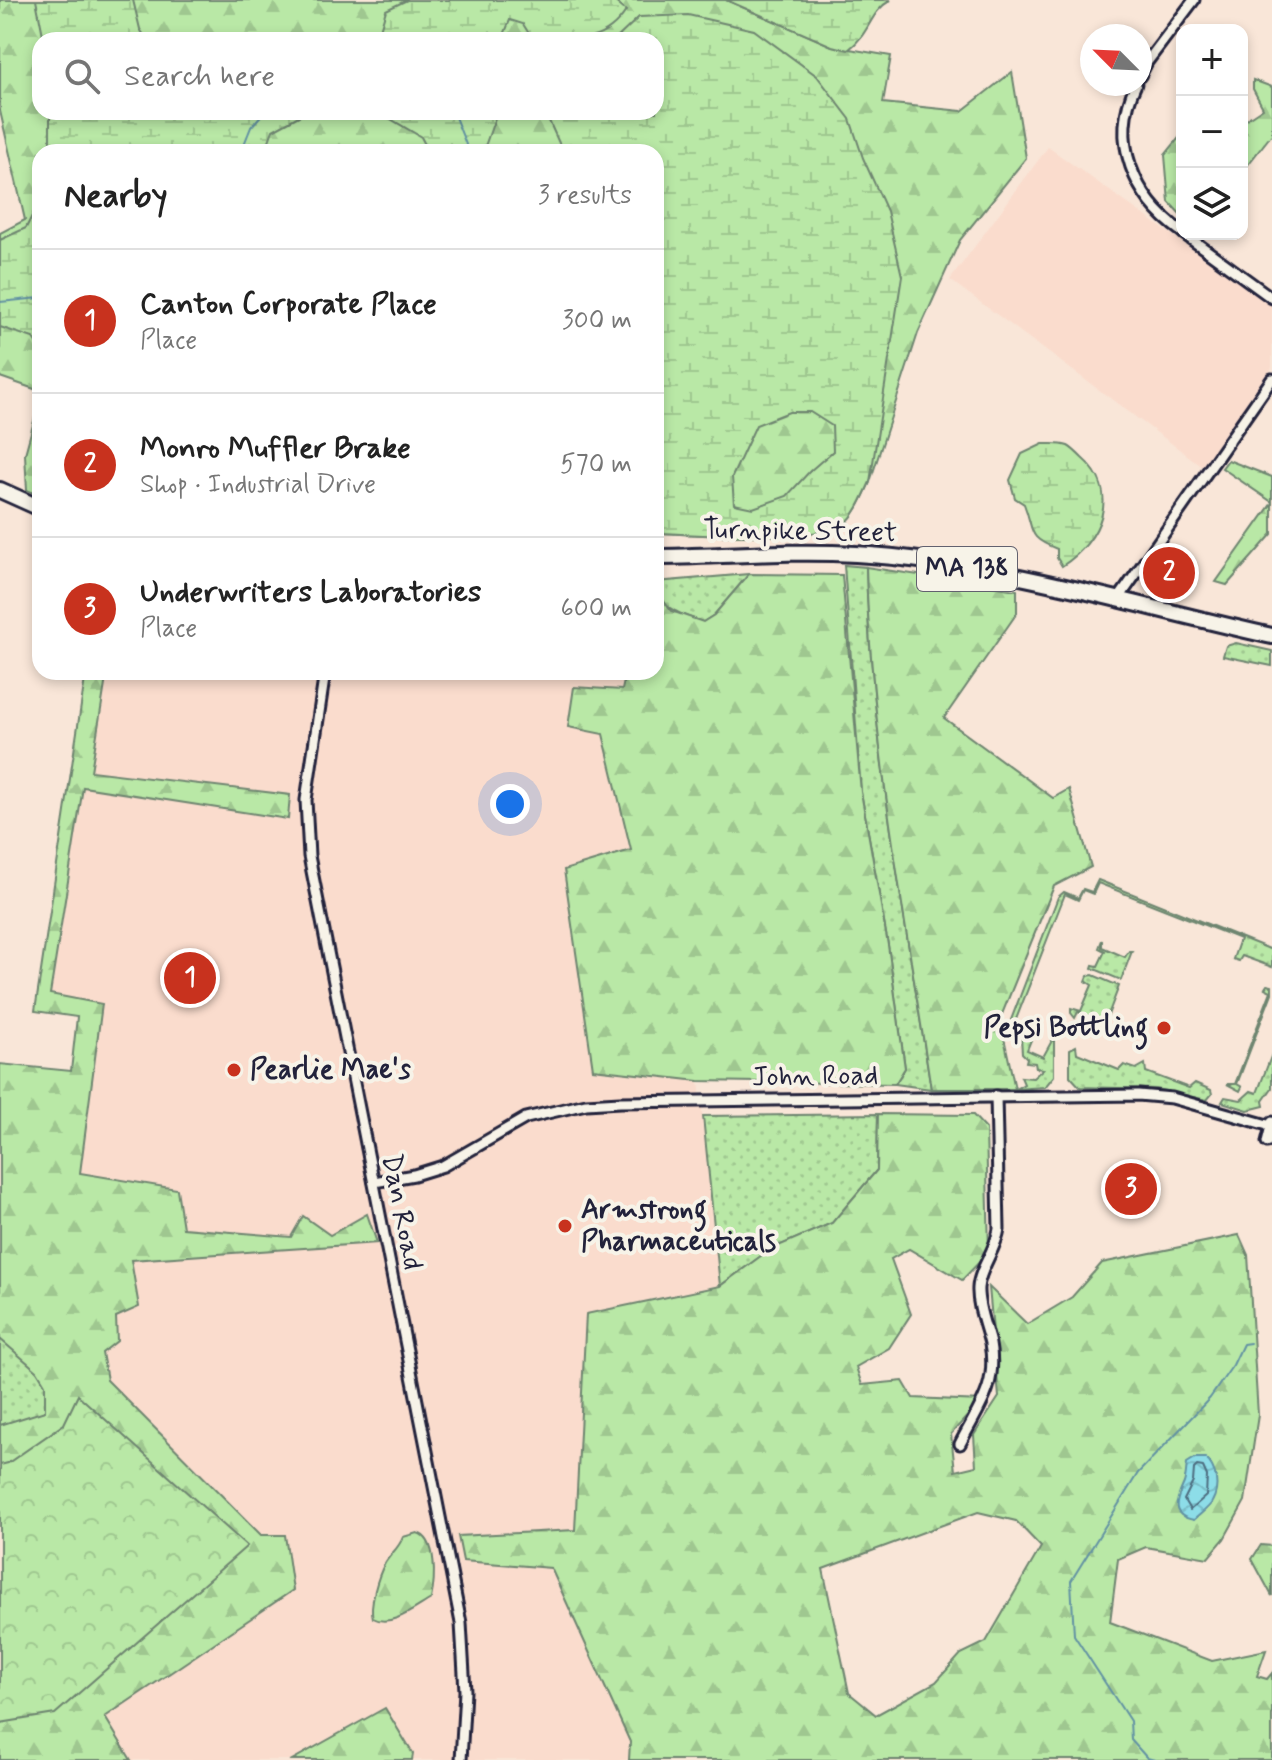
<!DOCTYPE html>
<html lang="en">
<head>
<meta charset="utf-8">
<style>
	body { margin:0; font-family:Mynerve,sans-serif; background:#f6f6f6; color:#222 }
	.controls { position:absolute; right:24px; top:24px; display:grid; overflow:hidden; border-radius:16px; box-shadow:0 4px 12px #0003 }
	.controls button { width:72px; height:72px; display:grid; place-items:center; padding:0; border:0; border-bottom:2px solid #e0e0e0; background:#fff; color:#222; font:40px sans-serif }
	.compass { position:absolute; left:1080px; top:24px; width:72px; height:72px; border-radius:50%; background:#fff; box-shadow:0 4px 12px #0003; rotate:294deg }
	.you { position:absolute; left:510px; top:804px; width:28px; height:28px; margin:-20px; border:6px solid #fff; border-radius:50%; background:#1a73e8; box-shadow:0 0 0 12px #1a73e833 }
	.badge { display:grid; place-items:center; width:52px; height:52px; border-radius:50%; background:#c8321e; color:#fff; font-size:26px; font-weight:700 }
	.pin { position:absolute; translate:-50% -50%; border:4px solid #fff; box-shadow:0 2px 8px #0006 }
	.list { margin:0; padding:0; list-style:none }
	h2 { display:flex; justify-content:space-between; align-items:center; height:104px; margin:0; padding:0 32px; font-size:34px }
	h2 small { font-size:26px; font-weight:400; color:#767676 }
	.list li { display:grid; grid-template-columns:52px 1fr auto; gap:24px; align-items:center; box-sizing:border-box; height:144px; padding:0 32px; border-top:2px solid #e0e0e0 }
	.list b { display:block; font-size:30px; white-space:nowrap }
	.list p { margin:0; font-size:26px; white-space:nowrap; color:#767676 }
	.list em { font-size:26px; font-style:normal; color:#767676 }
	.icon { flex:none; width:44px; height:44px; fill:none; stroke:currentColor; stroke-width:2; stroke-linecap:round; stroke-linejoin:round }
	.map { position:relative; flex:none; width:1272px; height:1760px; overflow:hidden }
	.search { position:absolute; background:#fff; box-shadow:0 4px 12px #0003; left:32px; top:32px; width:632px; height:88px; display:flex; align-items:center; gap:20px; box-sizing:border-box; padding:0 28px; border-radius:24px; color:#767676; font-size:30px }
	.panel { position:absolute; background:#fff; box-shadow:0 4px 12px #0003; left:32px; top:144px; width:632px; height:536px; border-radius:24px }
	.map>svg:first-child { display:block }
</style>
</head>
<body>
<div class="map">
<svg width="1272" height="1760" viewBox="0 0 1272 1760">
	<defs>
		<pattern id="grass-dots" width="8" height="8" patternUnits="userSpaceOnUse" patternTransform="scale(2)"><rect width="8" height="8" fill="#b9e8a6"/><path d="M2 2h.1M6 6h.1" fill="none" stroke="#9fc790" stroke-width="1.8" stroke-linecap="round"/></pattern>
		<pattern id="forest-firs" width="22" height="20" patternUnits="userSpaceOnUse" patternTransform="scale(2)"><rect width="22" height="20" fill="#b9e8a6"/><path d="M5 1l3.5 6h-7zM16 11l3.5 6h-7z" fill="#9fc790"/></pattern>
		<pattern id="wetland-marsh" width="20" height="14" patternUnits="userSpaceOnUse" patternTransform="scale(2)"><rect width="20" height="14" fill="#b9e8a6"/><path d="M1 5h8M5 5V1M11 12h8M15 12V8" fill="none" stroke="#9fc790"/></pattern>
		<pattern id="park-crowns" width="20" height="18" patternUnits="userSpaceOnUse" patternTransform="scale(2)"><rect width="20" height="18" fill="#b9e8a6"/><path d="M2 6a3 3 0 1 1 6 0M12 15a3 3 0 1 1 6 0" fill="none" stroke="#9fc790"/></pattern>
		<pattern id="water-waves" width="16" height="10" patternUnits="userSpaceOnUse" patternTransform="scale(2)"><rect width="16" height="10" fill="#8ddde8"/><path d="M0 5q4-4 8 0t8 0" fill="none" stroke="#79bdc8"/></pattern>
	</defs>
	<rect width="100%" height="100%" fill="#f9e6d8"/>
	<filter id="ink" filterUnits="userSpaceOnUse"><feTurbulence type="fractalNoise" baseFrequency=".0125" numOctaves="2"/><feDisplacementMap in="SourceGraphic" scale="16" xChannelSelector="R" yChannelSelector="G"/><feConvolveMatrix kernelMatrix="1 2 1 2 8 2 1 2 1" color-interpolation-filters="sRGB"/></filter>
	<g filter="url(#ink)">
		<g fill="#fadccd">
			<polygon points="1048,147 1272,306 1272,368 1202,466 950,280"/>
			<polygon points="107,672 626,672 622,690 568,727 603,733 631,850 594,1069 699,1081 720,1286 586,1315 575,1530 458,1536 463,1561 551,1567 630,1743 629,1760 412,1760 413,1754 385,1708 292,1760 131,1760 104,1718 261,1535 107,1380 102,1353 116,1317 139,1307 130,1260 376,1243 330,1236 292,1237 183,1228 176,1189 80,1174 102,1004 50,994 83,787 287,819 290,796 91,771"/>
		</g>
		<g fill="url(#grass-dots)" stroke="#6e8570" stroke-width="2">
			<path d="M844 565 866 567C871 742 905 916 931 1089L895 1084 905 1068 888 945 861 792Z"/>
			<path d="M749 574 714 615 703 622C682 615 656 608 656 582Z"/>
			<polygon points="1236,643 1272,651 1272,666 1223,656 1226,646"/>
			<polygon points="1098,880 1272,950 1272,967 1242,956 1239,961 1233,959 1240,939 1098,883 1093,894 1083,890 1078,900 1065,894 1015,1022 1035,1030 1027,1050 1043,1057 1054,1037 1054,1076 1045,1087 1015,1089 1024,1084 1021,1077 1033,1078 1043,1069 1036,1068 1035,1063 1026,1062 1027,1058 1022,1053 1021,1037 1011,1020 1058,897 1064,892 1078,898 1083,889 1092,892"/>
			<polygon points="1102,940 1102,947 1125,957 1129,951 1132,951 1121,980 1092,968 1093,965 1098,966 1105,951 1099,948"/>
			<polygon points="1088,976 1093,975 1119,986 1105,1023 1078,1012 1075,1018 1071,1013 1071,1008 1081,1011 1092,985 1086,981"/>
			<polygon points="1267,985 1272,986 1272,993 1237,1084 1242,1087 1240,1091 1227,1084 1235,1084 1271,991 1265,988"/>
			<polygon points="1076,1046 1077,1053 1119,1070 1124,1065 1136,1069 1145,1064 1146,1072 1189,1088 1195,1083 1211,1090 1212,1094 1207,1100 1156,1089 1080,1087 1070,1076 1070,1049"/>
			<polygon points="1272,1054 1272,1088 1263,1101 1264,1106 1248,1110 1222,1102 1225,1097 1241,1100 1251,1091 1257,1093"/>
			<polygon points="878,1114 877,1170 832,1223 769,1250 720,1286 703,1116"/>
			<polygon points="0,1308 78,1395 0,1465"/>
		</g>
		<g fill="url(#forest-firs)" stroke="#6e8570" stroke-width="2" fill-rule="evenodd">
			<path d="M0 0H726L832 46 891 56 883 103 962 111 1012 72 1026 158 960 240 918 333 870 482C864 495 856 516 844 524 814 543 695 534 656 533V152H40V391L0 377V233L25 220 0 111ZM40 40H656V112H40Z"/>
			<polygon points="1253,80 1272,87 1272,134 1242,172 1242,122 1263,108 1253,89"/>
			<polygon points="1182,134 1182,216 1169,202 1165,155"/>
			<polygon points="40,399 40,496 27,490 25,454"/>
			<polygon points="1228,460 1272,477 1272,502 1222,468"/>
			<polygon points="1272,503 1272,534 1227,585 1216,582"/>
			<path d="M866 567 1017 590V613L944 718 1053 798 1069 789 1091 867 1054 886 1000 1019 1015 1089H931C905 916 871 742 866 567Z"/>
			<polygon points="749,574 842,575 861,792 888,945 905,1068 895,1084 699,1081 593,1069 564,870 631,850 603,734 568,727 574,687 622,690 626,672 656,672 656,590 671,611 703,622 714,615"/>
			<polygon points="86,672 107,672 91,771 290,795 288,819 83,787 50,994 102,1004 80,1173 177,1189 183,1228 291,1237 303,1216 330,1235 367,1214 377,1243 131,1260 139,1307 116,1317 117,1341 102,1353 107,1380 261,1535 285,1535 293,1590 105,1717 131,1760 0,1760 0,1425 45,1411 45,1384 37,1371 0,1339 0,1064 71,1071 77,1017 35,1011"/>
			<path d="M878 1114 973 1115 986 1129 989 1252 962 1280 909 1249 891 1259 911 1314 889 1348 856 1367 862 1385 903 1381 913 1398 981 1401 951 1434 955 1471 976 1466 974 1435 999 1397 989 1287 1027 1324 1072 1297 1102 1263 1239 1235 1248 1255 1258 1415 1245 1501 1224 1539 1208 1558 1146 1547 1118 1559 1110 1622 1212 1661 1266 1650 1257 1676 1267 1679 1272 1673V1760H629L630 1742 551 1568 463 1561 458 1536 575 1530 586 1314 720 1286 769 1250 832 1223 877 1170ZM978 1512 1016 1521 1041 1547 986 1642 961 1654 936 1682 876 1715 849 1693 823 1569Z"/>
			<path d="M417 1533C438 1538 435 1581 431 1599 415 1608 391 1628 373 1618 369 1605 378 1576 385 1563 391 1553 399 1548 403 1537Z"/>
			<polygon points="1261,1545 1272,1546 1272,1596 1252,1559"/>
			<polygon points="385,1708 413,1754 412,1760 292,1760"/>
		</g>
		<g fill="url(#wetland-marsh)" stroke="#6e8570" stroke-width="2" fill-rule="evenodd">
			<polygon points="36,0 133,0 140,29 147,40 44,40"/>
			<path d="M407 0H613L626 11C603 47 571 40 533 40L523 24 510 20 502 40H377L386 10Z"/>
			<path d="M726 0H891C869 12 871 33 848 50L832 46Z"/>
			<path d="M688 15 754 30 817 76 850 119 863 158 887 211 902 276 870 482C864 495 856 516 844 524 814 543 696 534 656 533V152H563L545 112H656V40H615L639 17ZM789 412H810L832 426 833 451 810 471 787 496 753 508 734 504 732 477 756 425Z"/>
			<polygon points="50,112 306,112 273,130 265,152 50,152"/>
			<polygon points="383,112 497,112 483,152 429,152 421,137 384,115"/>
			<polygon points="40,200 40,348 33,338 0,327 0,240 26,228"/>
			<path d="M1043 444C1050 444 1061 443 1068 446 1072 448 1078 454 1082 458 1122 492 1101 541 1062 566L1057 558V549C1026 537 1035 532 1024 504L1015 498 1010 480 1022 454Z"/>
		</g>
		<polygon fill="url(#park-crowns)" stroke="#6e8570" stroke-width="2" points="78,1395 247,1546 55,1714 0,1723 0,1465 8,1463 64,1424"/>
		<path fill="url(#water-waves)" stroke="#6292a3" stroke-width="2" d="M1195 1458H1205C1217 1468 1220 1488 1212 1502 1210 1507 1199 1515 1194 1520 1168 1515 1177 1499 1184 1483 1186 1477 1186 1470 1187 1463Z"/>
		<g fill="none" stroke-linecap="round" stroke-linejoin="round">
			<polygon stroke="#4d6d80" stroke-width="2" points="1197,1466 1203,1467 1207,1476 1206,1496 1190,1510 1184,1500 1193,1482 1194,1469"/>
			<g stroke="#6292a3" stroke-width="2">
				<polyline points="453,112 469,152"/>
				<polyline points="241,152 251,127 264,112"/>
				<polyline points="0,302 40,298"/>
				<polyline points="1155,1760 1147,1758 1131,1740 1130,1721 1074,1635 1071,1581 1138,1473 1210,1398 1233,1365 1243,1344 1250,1343"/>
			</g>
			<g stroke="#22223b" stroke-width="15">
				<g id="street">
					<polyline points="1140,76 1147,62 1194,0"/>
					<path d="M1136 84C1109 141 1134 198 1182 232"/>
					<polyline points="1184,234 1272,298"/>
					<polyline points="1117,601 1272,379"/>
					<polyline points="325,672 306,800 309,856 461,1623 465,1691 461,1760"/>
					<polyline points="1267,1142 1272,1122"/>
					<polyline points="374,1182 414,1175 443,1166 526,1118 586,1104 620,1102 1138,1095 1172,1098 1271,1126"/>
					<path d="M960 1444C978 1408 998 1387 990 1344 986 1327 977 1306 978 1288 979 1269 996 1250 999 1229L996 1096"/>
				</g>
			</g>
			<g stroke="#22223b" stroke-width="20">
				<g id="primary">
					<polyline points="0,490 40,508"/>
					<path d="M656 557C722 556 791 550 856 554 994 562 1137 606 1272 636"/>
				</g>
			</g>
			<use href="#street" stroke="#f7f3e8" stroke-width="9"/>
			<use href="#primary" stroke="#f7f3e8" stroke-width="14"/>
		</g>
	</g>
	<g fill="#c8321e" stroke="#f7f3e8" stroke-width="3">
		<circle cx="1164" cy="1028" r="8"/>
		<circle cx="234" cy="1070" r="8"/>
		<circle cx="565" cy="1226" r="8"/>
	</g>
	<g text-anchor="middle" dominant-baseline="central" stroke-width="8" stroke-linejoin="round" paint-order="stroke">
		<rect fill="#f7f3e8" stroke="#62616f" stroke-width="2" x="917" y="547" width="100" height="44" rx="6"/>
		<g font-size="26" font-weight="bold" fill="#22223b">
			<text x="967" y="569">MA 138</text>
		</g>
		<g font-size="28" fill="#22223b" stroke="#f7f3e8">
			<text transform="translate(800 532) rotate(1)">Turnpike Street</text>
			<text transform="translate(815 1077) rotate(-1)">John Road</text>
			<text transform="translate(401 1212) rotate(79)">Dan Road</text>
		</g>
		<g font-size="28" font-weight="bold" fill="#22223b" stroke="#f7f3e8" text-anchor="start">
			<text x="1148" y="1028" text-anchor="end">Pepsi Bottling</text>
			<text x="250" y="1070">Pearlie Mae's</text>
			<text x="581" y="1210">Armstrong<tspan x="581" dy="32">Pharmaceuticals</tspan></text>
		</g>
	</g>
</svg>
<div class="controls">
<button>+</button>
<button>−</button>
<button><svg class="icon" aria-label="layers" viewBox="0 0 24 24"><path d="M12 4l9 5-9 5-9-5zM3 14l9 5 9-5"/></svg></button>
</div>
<svg class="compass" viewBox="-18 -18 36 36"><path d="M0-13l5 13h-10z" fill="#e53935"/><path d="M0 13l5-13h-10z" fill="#767676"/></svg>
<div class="you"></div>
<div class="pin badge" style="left:190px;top:978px">1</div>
<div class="pin badge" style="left:1169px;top:573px">2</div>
<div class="pin badge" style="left:1131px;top:1189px">3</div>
<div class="search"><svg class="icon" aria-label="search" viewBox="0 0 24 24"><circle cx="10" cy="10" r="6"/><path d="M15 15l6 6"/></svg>Search here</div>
<section class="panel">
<h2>Nearby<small>3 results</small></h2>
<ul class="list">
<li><span class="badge">1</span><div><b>Canton Corporate Place</b><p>Place</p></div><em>300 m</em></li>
<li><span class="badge">2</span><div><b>Monro Muffler Brake</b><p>Shop · Industrial Drive</p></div><em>570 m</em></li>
<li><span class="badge">3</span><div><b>Underwriters Laboratories</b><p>Place</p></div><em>600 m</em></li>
</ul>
</section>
</div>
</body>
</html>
